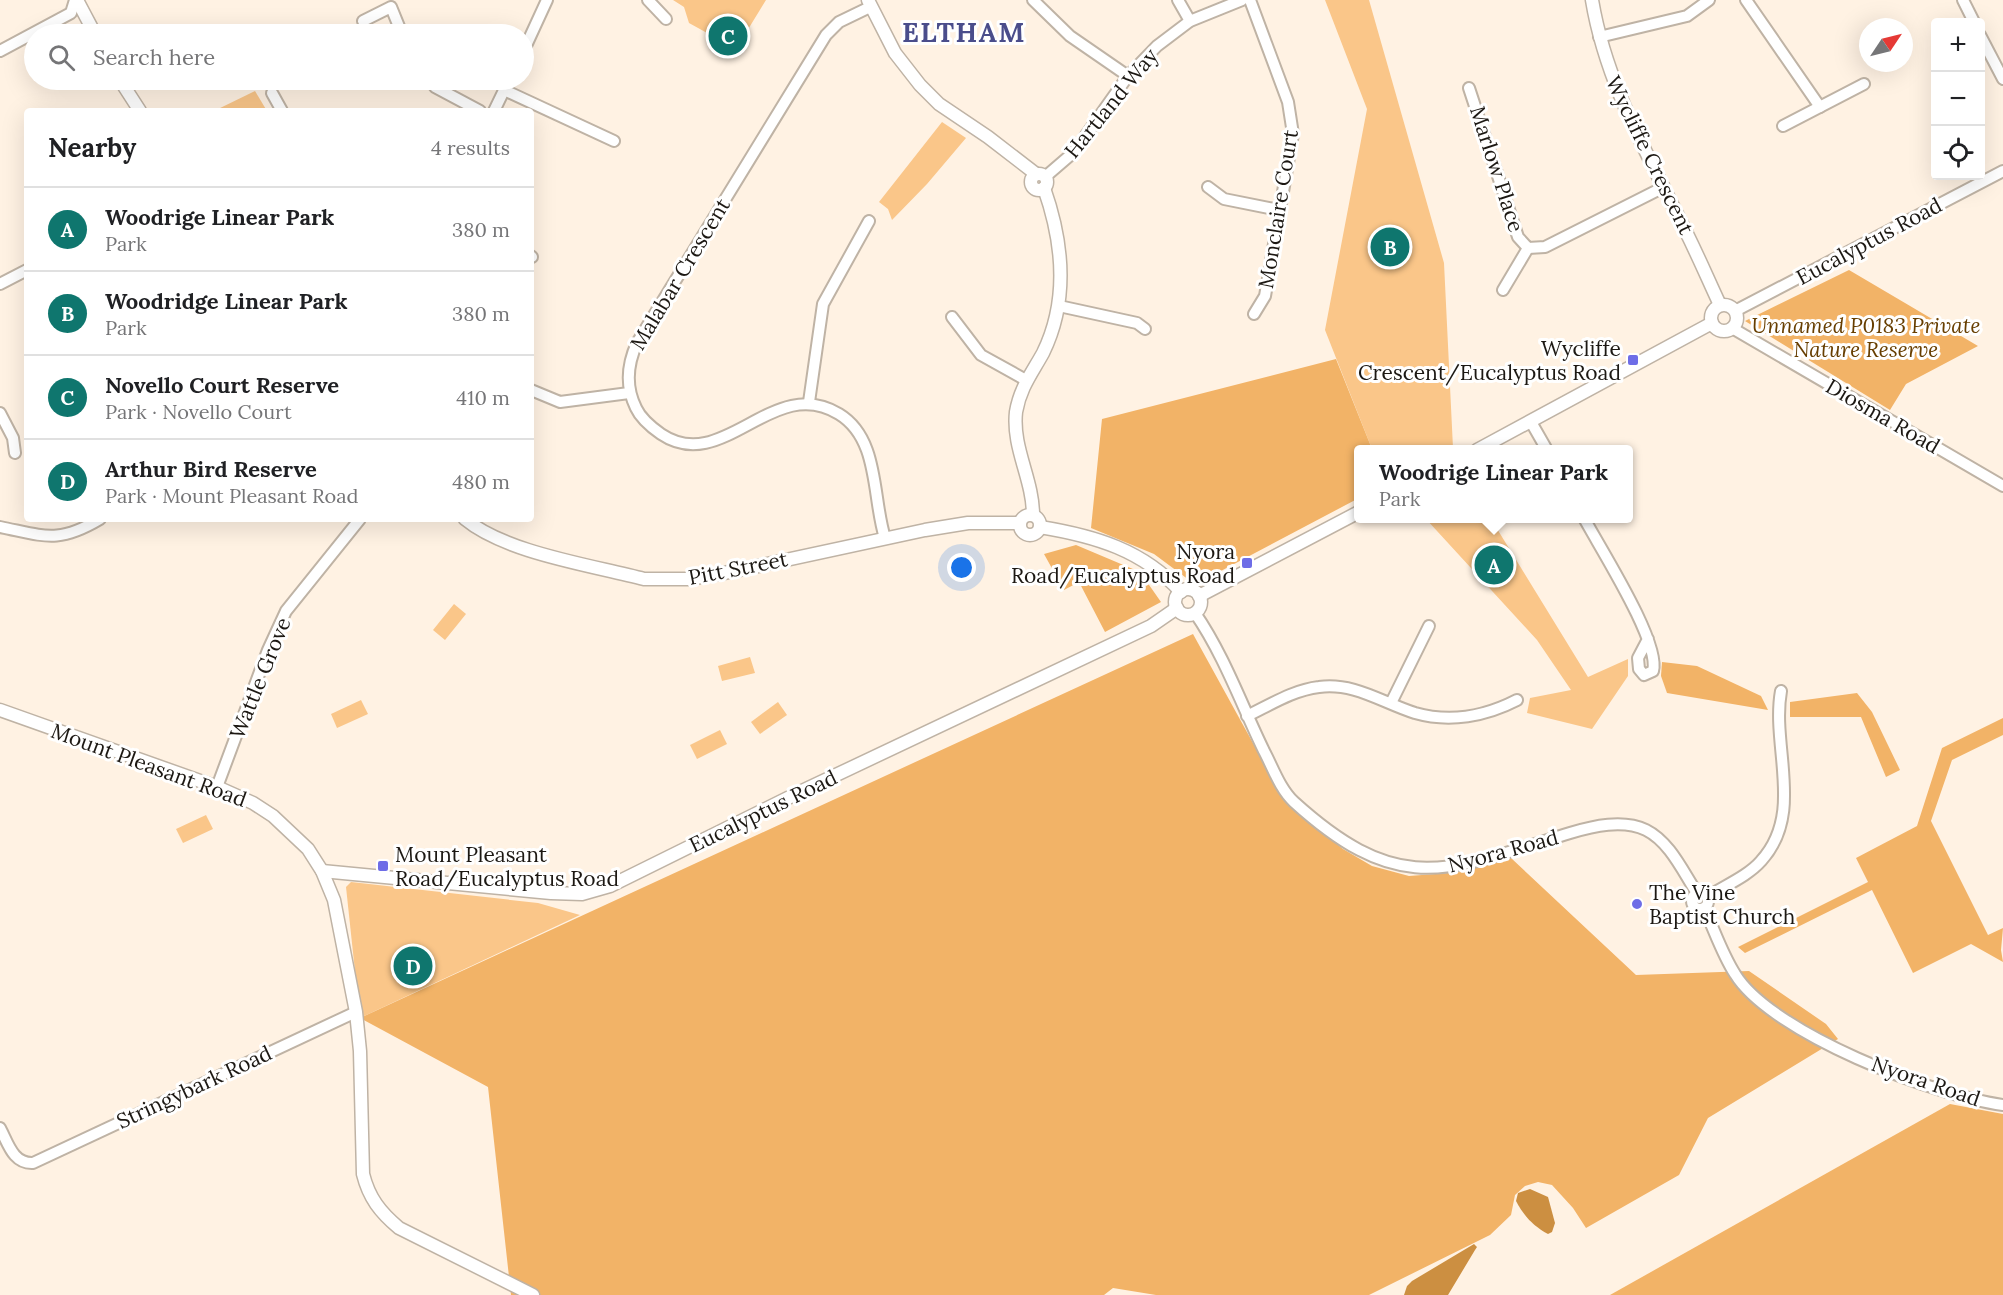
<!DOCTYPE html>
<html lang="en">
<head>
<meta charset="utf-8">
<style>
	body { margin:0; font-family:Lora,serif; background:#f2f2f2; color:#202124 }
	.controls { position:absolute; right:18px; top:18px; display:grid; overflow:hidden; border-radius:6px; box-shadow:0 6px 24px #0002 }
	.controls button { width:54px; height:54px; display:grid; place-items:center; padding:0; border:0; border-bottom:2px solid #e0e0e0; background:#fff; color:#202124; font:30px sans-serif }
	.compass { position:absolute; left:1859px; top:18px; width:54px; height:54px; border-radius:50%; background:#fff; box-shadow:0 6px 24px #0002; rotate:55deg }
	.you { position:absolute; left:962px; top:568px; width:21px; height:21px; margin:-15px; border:4px solid #fff; border-radius:50%; background:#1a73e8; box-shadow:0 0 0 9px #1a73e833 }
	.badge { display:grid; place-items:center; width:39px; height:39px; border-radius:50%; background:#0f766e; color:#fff; font-size:20px; font-weight:700 }
	.pin { position:absolute; translate:-50% -50%; border:3px solid #fff; box-shadow:0 2px 6px #0006 }
	.popup { position:absolute; left:1354px; top:445px; width:279px; height:78px; box-sizing:border-box; display:grid; place-content:center; border-radius:6px; background:#fff; filter:drop-shadow(0 2px 4px #0005); font-size:20px; white-space:nowrap; color:#757577 }
	.popup b { font-size:22px; color:#202124 }
	.popup::after { content:''; position:absolute; left:50%; top:100%; margin-left:-12px; border:12px solid transparent; border-top-color:#fff }
	.list { margin:0; padding:0; list-style:none }
	h2 { display:flex; justify-content:space-between; align-items:center; height:78px; margin:0; padding:0 24px; font-size:26px }
	h2 small { font-size:20px; font-weight:400; color:#757577 }
	.list li { display:grid; grid-template-columns:39px 1fr auto; gap:18px; align-items:center; box-sizing:border-box; height:84px; padding:0 24px; border-top:2px solid #e0e0e0 }
	.list b { display:block; font-size:22px; white-space:nowrap }
	.list p { margin:0; font-size:20px; white-space:nowrap; color:#757577 }
	.list em { font-size:20px; font-style:normal; color:#757577 }
	.icon { flex:none; width:33px; height:33px; fill:none; stroke:currentColor; stroke-width:2; stroke-linecap:round; stroke-linejoin:round }
	.map { position:relative; flex:none; width:2003px; height:1295px; overflow:hidden }
	.search { position:absolute; background:#fff; box-shadow:0 6px 24px #0002; left:24px; top:24px; width:510px; height:66px; display:flex; align-items:center; gap:15px; box-sizing:border-box; padding:0 21px; border-radius:33px; color:#757577; font-size:22px }
	.panel { position:absolute; background:#fff; box-shadow:0 6px 24px #0002; left:24px; top:108px; width:510px; height:414px; border-radius:6px }
	.map>svg:first-child { display:block }
</style>
</head>
<body>
<div class="map">
<svg width="2003" height="1295" viewBox="0 0 2003 1295">
	<rect width="100%" height="100%" fill="#fff2e3"/>
	<g fill="#fac689">
		<polygon points="673,0 766,0 736,49 689,23 684,7"/>
		<polygon points="1325,0 1369,0 1444,263 1453,448 1450,450 1372,449 1325,330 1367,109"/>
		<polygon points="255,91 267,111 216,111 216,110"/>
		<polygon points="942,122 966,138 927,184 892,220 888,209 879,202"/>
		<polygon points="1426,519 1491,519 1588,677 1628,659 1628,676 1592,729 1527,713 1530,698 1571,690 1537,640"/>
		<polygon points="454,604 466,614 445,640 433,630"/>
		<polygon points="750,657 755,673 722,681 718,666"/>
		<polygon points="361,700 368,714 337,728 331,714"/>
		<polygon points="778,702 787,715 760,734 751,722"/>
		<polygon points="720,730 727,744 697,759 690,745"/>
		<polygon points="206,815 213,829 183,843 176,829"/>
		<polygon points="351,882 538,903 580,915 360,1018 346,887"/>
	</g>
	<g fill="#f2b367">
		<polygon points="1849,270 1978,346 1906,384 1890,410 1745,321"/>
		<polygon points="1336,359 1372,449 1359,450 1359,498 1200,582 1189,580 1154,554 1091,528 1102,419"/>
		<polygon points="1076,545 1140,572 1161,602 1105,632 1079,582 1064,590 1044,554"/>
		<polygon points="1193,634 1286,803 1343,849 1372,866 1409,876 1461,872 1511,858 1636,975 1749,971 1826,1024 1838,1039 1708,1118 1679,1175 1586,1228 1573,1208 1552,1185 1538,1182 1525,1186 1515,1195 1511,1215 1490,1235 1369,1295 1156,1295 1113,1288 1104,1295 511,1295 488,1087 360,1018"/>
		<polygon points="1662,662 1697,666 1761,696 1768,710 1667,693 1661,676"/>
		<polygon points="1857,693 1872,712 1900,770 1886,777 1861,717 1790,717 1790,702"/>
		<polygon points="2003,718 2003,735 1952,760 1931,821 1988,935 2003,928 2001,950 2003,962 1971,944 1913,973 1872,890 1745,953 1738,947 1868,882 1856,858 1917,826 1942,748"/>
		<polygon points="1950,1104 2003,1114 2003,1295 1610,1295"/>
	</g>
	<g fill="#cc8f41">
		<path d="M1530 1189 1548 1197 1555 1223 1552 1232 1548 1234C1533 1226 1524 1216 1516 1201L1518 1193Z"/>
		<polygon points="1474,1244 1477,1247 1475,1250 1448,1295 1404,1295 1407,1286 1412,1281"/>
	</g>
	<g fill="none" stroke-linecap="round" stroke-linejoin="round">
		<g stroke="#bfb3a5" stroke-width="14">
			<g id="minor">
				<polyline points="648,0 666,19"/>
				<polyline points="1033,0 1070,36 1128,76"/>
				<polyline points="1178,0 1190,21"/>
				<polyline points="1250,0 1288,102 1293,134 1265,296 1254,314"/>
				<polyline points="1746,0 1820,107"/>
				<polyline points="1963,0 1974,22"/>
				<path d="M870 7 839 22 826 35 637 343C627 365 625 386 636 408 641 419 651 427 661 434 723 476 773 373 839 414 880 439 872 498 885 538"/>
				<polyline points="363,21 391,7 402,34"/>
				<polyline points="1980,35 2003,79"/>
				<polyline points="1599,37 1687,16 1709,0"/>
				<polyline points="524,50 547,0"/>
				<polyline points="0,51 71,13 75,0"/>
				<polyline points="430,80 435,87 480,111"/>
				<polyline points="1469,88 1518,237 1528,248 1545,247 1664,187"/>
				<polyline points="504,90 614,141"/>
				<polyline points="272,93 282,111"/>
				<polyline points="494,111 509,80"/>
				<polyline points="1783,126 1864,84"/>
				<polyline points="1045,177 1074,152 1128,76 1157,46 1190,21 1242,0"/>
				<polyline points="1208,187 1224,199 1279,210"/>
				<polyline points="531,256 532,257"/>
				<polyline points="0,284 27,270"/>
				<polyline points="1503,290 1528,248"/>
				<polyline points="1059,306 1137,323 1145,329"/>
				<polyline points="1735,311 2003,171"/>
				<polyline points="952,317 981,355 1026,380"/>
				<polyline points="1732,328 2003,486"/>
				<polyline points="531,390 560,402 629,393"/>
				<polyline points="809,402 823,304 869,221"/>
				<polyline points="0,413 13,438 15,453"/>
				<polyline points="1531,422 1547,450"/>
				<path d="M1584 518C1600 548 1661 643 1653 671L1644 675 1639 669 1638 658 1648 639"/>
				<path d="M0 527C45 536 58 544 100 519"/>
				<path d="M1195 613C1224 655 1242 706 1264 751 1273 768 1280 789 1294 802 1400 898 1447 871 1570 833 1593 826 1623 819 1646 830 1670 842 1683 872 1697 893"/>
				<polyline points="1391,703 1429,626"/>
				<path d="M1247 716C1270 705 1293 690 1319 687 1354 682 1383 703 1415 713 1450 723 1486 716 1517 700"/>
				<polyline points="217,787 268,650 286,611 360,519"/>
				<circle cx="1700" cy="901" r="8"/>
				<path d="M1707 897C1724 886 1748 876 1761 861 1805 813 1771 747 1781 691"/>
				<path d="M1704 908C1714 929 1722 954 1735 974 1771 1033 1935 1096 2003 1105"/>
				<path d="M0 1128C8 1143 13 1164 33 1163L356 1012"/>
			</g>
		</g>
		<g stroke="#bfb3a5" stroke-width="15">
			<g id="tertiary">
				<polyline points="77,0 95,34"/>
				<polyline points="868,0 895,53 920,85 939,104 988,137 1036,174"/>
				<path d="M1592 0C1605 78 1642 144 1677 214 1693 244 1706 275 1720 305"/>
				<polyline points="120,80 140,111"/>
				<circle cx="1039" cy="182" r="8"/>
				<circle cx="1724" cy="318" r="13"/>
				<polyline points="1477,450 1712,323"/>
				<circle cx="1030" cy="525" r="10"/>
				<path d="M1033 515C1033 479 1012 448 1016 412 1020 388 1032 373 1043 353 1069 300 1063 242 1044 188"/>
				<path d="M465 519C506 553 591 565 644 579H689L735 571 925 530 968 523H1020"/>
				<path d="M1040 527C1095 536 1143 550 1181 592"/>
				<circle cx="1188" cy="602" r="13"/>
				<polyline points="1199,596 1359,512"/>
				<path d="M0 710 217 787 253 803 273 816 308 849 322 871 334 900 356 1012 360 1051 363 1174C369 1198 380 1212 399 1228L533 1295"/>
				<polyline points="322,871 551,893 582,894 610,886 800,792 1151,626 1177,608"/>
			</g>
		</g>
		<use href="#minor" stroke="#fff" stroke-width="10"/>
		<use href="#tertiary" stroke="#fff" stroke-width="12"/>
	</g>
	<g fill="#6e6de7" stroke="#fff" stroke-width="2">
		<rect x="1627" y="354" width="12" height="12" rx="3"/>
		<rect x="1241" y="557" width="12" height="12" rx="3"/>
		<rect x="377" y="860" width="12" height="12" rx="3"/>
		<circle cx="1637" cy="904" r="6"/>
	</g>
	<g text-anchor="middle" dominant-baseline="central" stroke-width="6" stroke-linejoin="round" paint-order="stroke">
		<g font-size="21" fill="#1c1813" stroke="#fff">
			<text transform="translate(1111 103) rotate(-51)">Hartland Way</text>
			<text transform="translate(1650 155) rotate(64)">Wycliffe Crescent</text>
			<text transform="translate(1497 169) rotate(72)">Marlow Place</text>
			<text transform="translate(1278 209) rotate(-81)">Monclaire Court</text>
			<text transform="translate(1869 241) rotate(-28)">Eucalyptus Road</text>
			<text transform="translate(680 274) rotate(-59)">Malabar Crescent</text>
			<text transform="translate(1883 416) rotate(30)">Diosma Road</text>
			<text transform="translate(738 568) rotate(-11)">Pitt Street</text>
			<text transform="translate(260 678) rotate(-68)">Wattle Grove</text>
			<text transform="translate(149 765) rotate(20)">Mount Pleasant Road</text>
			<text transform="translate(763 811) rotate(-26)">Eucalyptus Road</text>
			<text transform="translate(1503 851) rotate(-15)">Nyora Road</text>
			<text transform="translate(1926 1081) rotate(19)">Nyora Road</text>
			<text transform="translate(194 1087) rotate(-25)">Stringybark Road</text>
		</g>
		<g font-size="21" font-style="italic" fill="#673e00" stroke="#fff">
			<text x="1866" y="325">Unnamed P0183 Private<tspan x="1866" dy="24">Nature Reserve</tspan></text>
		</g>
		<g font-size="21" fill="#1c1813" stroke="#fff" text-anchor="end">
			<text x="1621" y="348">Wycliffe<tspan x="1621" dy="24">Crescent/Eucalyptus Road</tspan></text>
			<text x="1235" y="551">Nyora<tspan x="1235" dy="24">Road/Eucalyptus Road</tspan></text>
			<text x="395" y="854" text-anchor="start">Mount Pleasant<tspan x="395" dy="24">Road/Eucalyptus Road</tspan></text>
			<text x="1649" y="892" text-anchor="start">The Vine<tspan x="1649" dy="24">Baptist Church</tspan></text>
		</g>
		<g font-size="27" font-weight="bold" letter-spacing="1.5" fill="#4a4d8b" stroke="#fff">
			<text x="964" y="32">ELTHAM</text>
		</g>
	</g>
</svg>
<div class="controls">
<button>+</button>
<button>−</button>
<button><svg class="icon" aria-label="locate" viewBox="0 0 24 24"><circle cx="12" cy="12" r="6"/><path d="M12 2v4M12 18v4M2 12h4M18 12h4"/></svg></button>
</div>
<svg class="compass" viewBox="-18 -18 36 36"><path d="M0-13l5 13h-10z" fill="#e53935"/><path d="M0 13l5-13h-10z" fill="#757577"/></svg>
<div class="you"></div>
<div class="pin badge" style="left:1494px;top:565px">A</div>
<div class="popup"><b>Woodrige Linear Park</b>Park</div>
<div class="pin badge" style="left:1390px;top:247px">B</div>
<div class="pin badge" style="left:728px;top:36px">C</div>
<div class="pin badge" style="left:413px;top:966px">D</div>
<div class="search"><svg class="icon" aria-label="search" viewBox="0 0 24 24"><circle cx="10" cy="10" r="6"/><path d="M15 15l6 6"/></svg>Search here</div>
<section class="panel">
<h2>Nearby<small>4 results</small></h2>
<ul class="list">
<li><span class="badge">A</span><div><b>Woodrige Linear Park</b><p>Park</p></div><em>380 m</em></li>
<li><span class="badge">B</span><div><b>Woodridge Linear Park</b><p>Park</p></div><em>380 m</em></li>
<li><span class="badge">C</span><div><b>Novello Court Reserve</b><p>Park · Novello Court</p></div><em>410 m</em></li>
<li><span class="badge">D</span><div><b>Arthur Bird Reserve</b><p>Park · Mount Pleasant Road</p></div><em>480 m</em></li>
</ul>
</section>
</div>
</body>
</html>
